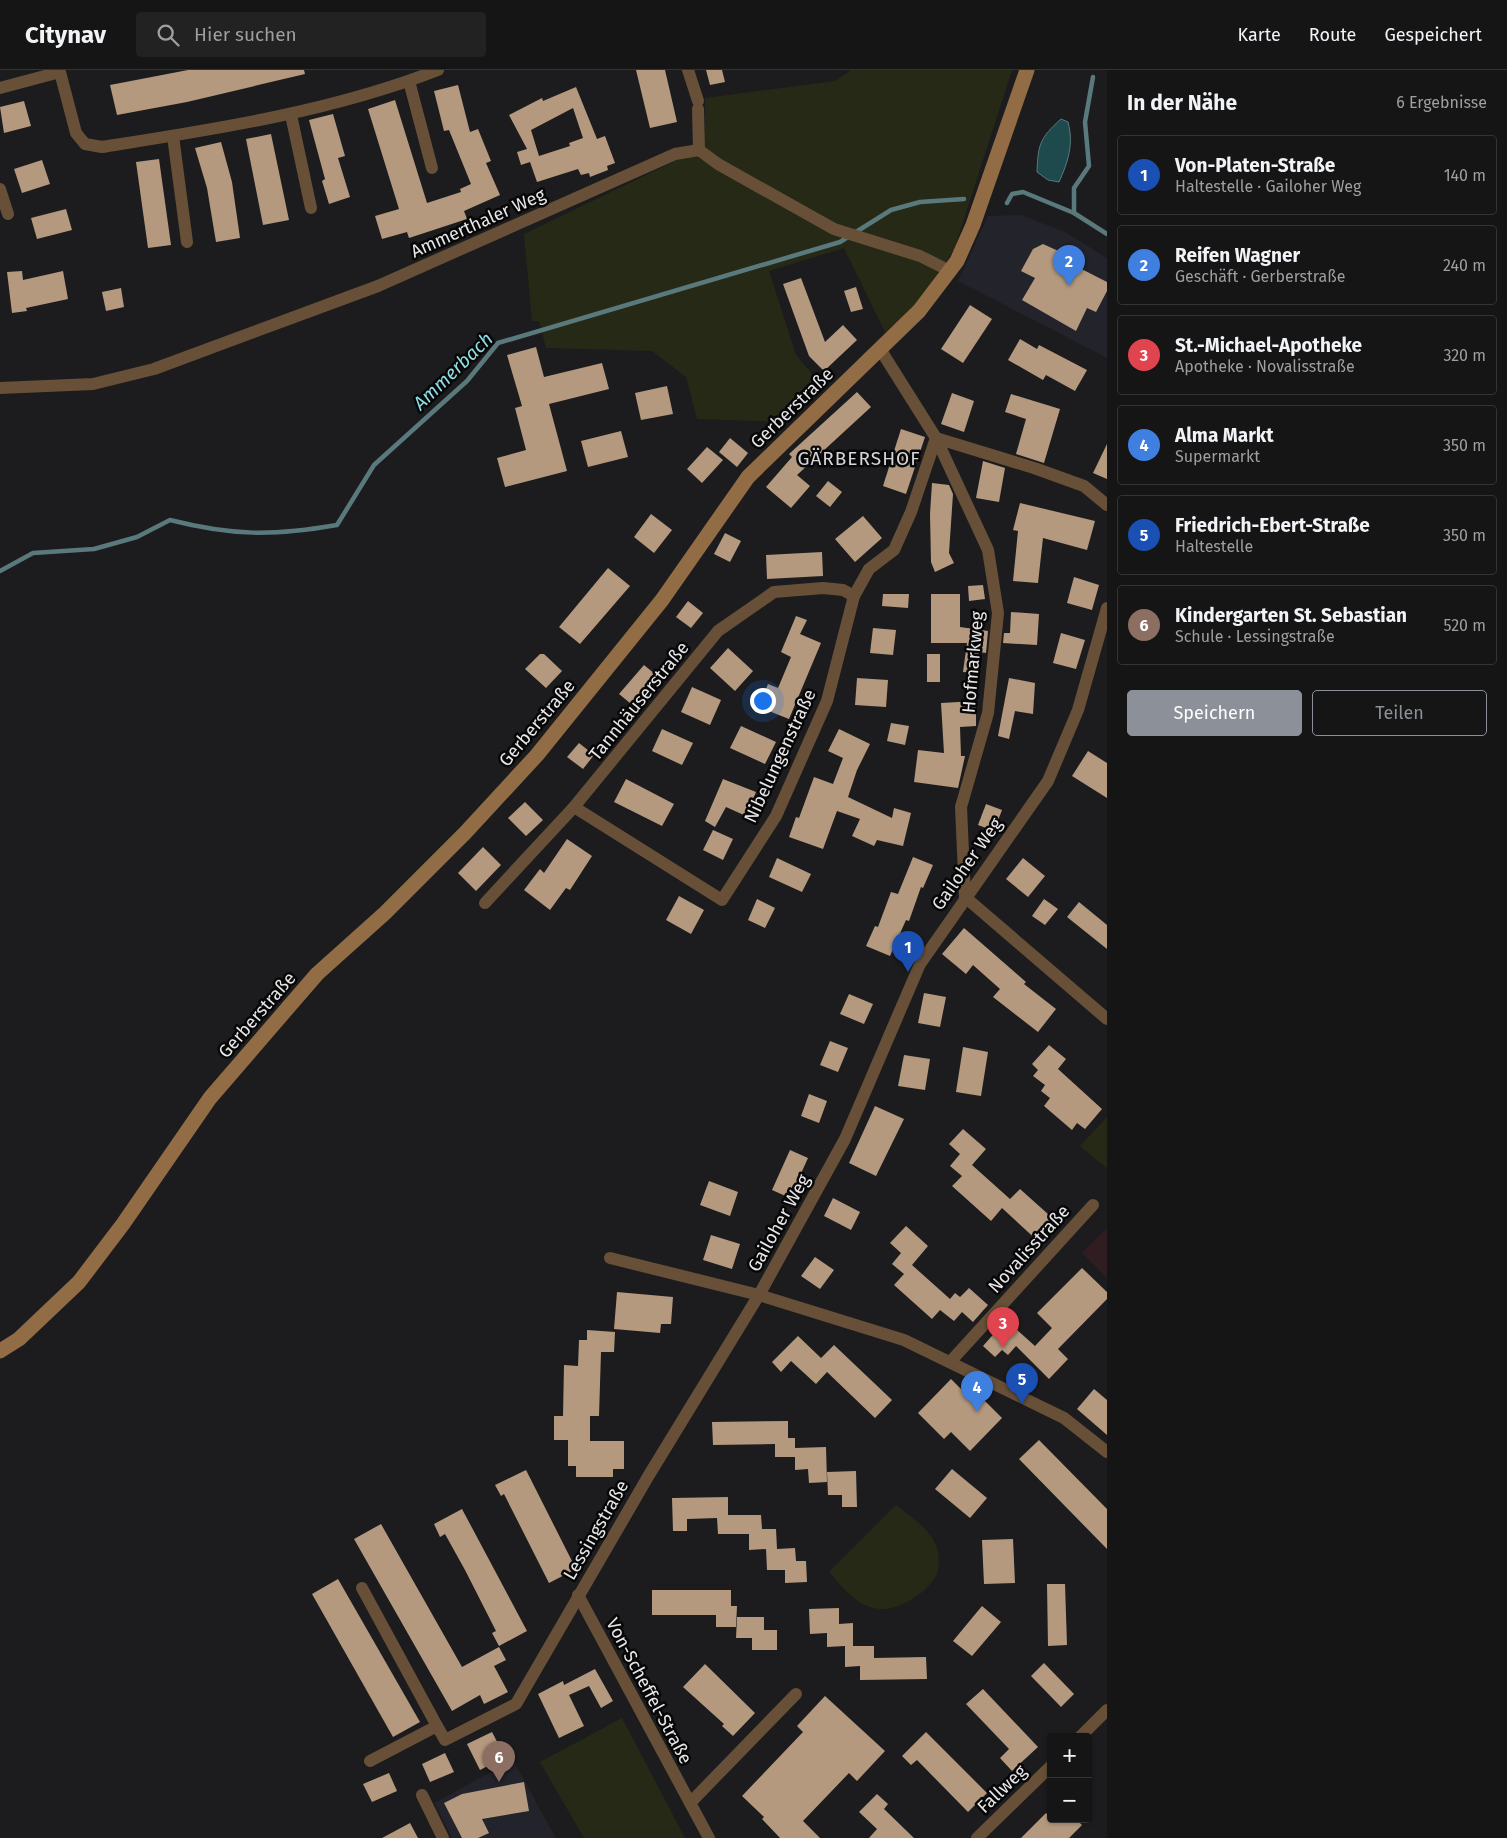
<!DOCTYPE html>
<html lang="de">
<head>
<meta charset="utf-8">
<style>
	body { margin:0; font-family:"Fira Sans",sans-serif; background:#222223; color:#f1f3f6 }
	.controls { position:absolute; right:15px; bottom:15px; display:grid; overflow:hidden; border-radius:5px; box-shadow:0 1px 4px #0004 }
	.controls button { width:45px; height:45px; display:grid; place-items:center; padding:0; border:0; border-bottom:1px solid #343435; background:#151516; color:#f1f3f6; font:25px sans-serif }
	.you { position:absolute; left:762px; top:630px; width:18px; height:18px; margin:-12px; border:4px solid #fff; border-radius:50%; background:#1a73e8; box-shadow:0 0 0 8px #1a73e833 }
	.badge { display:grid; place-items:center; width:32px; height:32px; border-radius:50%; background:#8c9099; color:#fff; font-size:16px; font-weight:700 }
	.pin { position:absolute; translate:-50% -41px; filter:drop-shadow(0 1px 2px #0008) }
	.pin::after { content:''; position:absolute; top:26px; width:18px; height:15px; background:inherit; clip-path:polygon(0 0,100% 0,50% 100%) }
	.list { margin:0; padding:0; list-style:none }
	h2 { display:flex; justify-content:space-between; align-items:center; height:65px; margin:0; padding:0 20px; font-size:21px }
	h2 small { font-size:16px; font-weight:400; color:#9d9fa1 }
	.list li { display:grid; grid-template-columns:32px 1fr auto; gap:15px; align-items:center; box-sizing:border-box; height:80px; margin:0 10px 10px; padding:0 10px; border:1px solid #343435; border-radius:5px }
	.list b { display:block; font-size:19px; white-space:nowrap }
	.list p { margin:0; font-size:16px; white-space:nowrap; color:#9d9fa1 }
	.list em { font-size:16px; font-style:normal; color:#9d9fa1 }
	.actions { display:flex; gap:10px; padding:15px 20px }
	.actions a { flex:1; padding:11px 0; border:1px solid #8c9099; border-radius:5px; text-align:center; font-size:18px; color:#8c9099 }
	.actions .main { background:#8c9099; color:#fff }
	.icon { flex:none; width:28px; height:28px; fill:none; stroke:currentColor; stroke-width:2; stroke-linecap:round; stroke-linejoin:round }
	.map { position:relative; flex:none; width:1107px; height:1768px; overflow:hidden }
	header { display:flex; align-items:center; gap:30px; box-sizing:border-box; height:70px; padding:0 25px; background:#151516; border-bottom:1px solid #343435 }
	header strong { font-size:24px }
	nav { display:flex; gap:28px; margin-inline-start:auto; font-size:18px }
	.search { width:350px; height:45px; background:#222223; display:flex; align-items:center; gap:12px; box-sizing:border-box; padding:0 18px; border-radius:5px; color:#9d9fa1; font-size:19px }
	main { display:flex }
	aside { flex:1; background:#151516 }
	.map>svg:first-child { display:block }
</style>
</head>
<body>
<header>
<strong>Citynav</strong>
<div class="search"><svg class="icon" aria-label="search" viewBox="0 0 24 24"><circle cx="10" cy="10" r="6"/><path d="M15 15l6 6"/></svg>Hier suchen</div>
<nav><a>Karte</a><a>Route</a><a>Gespeichert</a></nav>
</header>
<main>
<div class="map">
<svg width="1107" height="1768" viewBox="0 0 1107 1768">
	<rect width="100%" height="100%" fill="#1c1c1e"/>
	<g fill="#22232b">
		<polygon points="1022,145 1067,163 1107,188 1107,288 958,211 988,146"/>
		<polygon points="513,1690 556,1768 452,1768 434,1733"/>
	</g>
	<polygon fill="#301d21" points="1107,1158 1107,1208 1082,1183"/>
	<g fill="#262915">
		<polygon points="851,0 1012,0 954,180 916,236 885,262 844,178 769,201 796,285 820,313 783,352 697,349 686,307 652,281 546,278 539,251 532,251 524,165 522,165 677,90 705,62 705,28 835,11"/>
		<polygon points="1107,1047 1107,1098 1080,1076"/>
		<path d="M896 1435C912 1448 933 1460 938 1482 939 1487 939 1500 937 1504 927 1524 895 1544 873 1538 854 1533 842 1516 829 1502Z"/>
		<polygon points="622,1648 685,1768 584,1768 540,1692"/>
	</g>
	<path fill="#1e4a4e" stroke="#5a797c" d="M1061 49 1068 52C1074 74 1068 92 1059 112L1048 110 1037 102C1038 74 1040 68 1061 49Z"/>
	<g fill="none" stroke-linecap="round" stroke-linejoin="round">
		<g stroke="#5a797c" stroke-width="4.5">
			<polyline points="1007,133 1012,124 1023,122 1074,143 1107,164"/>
			<polyline points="1074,143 1074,118 1089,96 1085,52 1093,7"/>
			<path d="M0 501 33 483 94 479 137 467 170 450C233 466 273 466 337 455L374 395 467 311 498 273 840 172 891 140 920 132 964 129"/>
		</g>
	</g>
	<g fill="#b4997f" fill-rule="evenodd">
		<polygon points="188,0 304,0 305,4 187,32 117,45 110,15"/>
		<polygon points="636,0 665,0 677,52 650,58"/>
		<polygon points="706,0 722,0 725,12 710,15"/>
		<polygon points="458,15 470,62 478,59 491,91 486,93 500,125 464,141 467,149 409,168 407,162 382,169 375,146 399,139 368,39 395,30 427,133 461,122 460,119 471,114 449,60 444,61 434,21"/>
		<path d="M576 17 597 69 605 66 615 93 607 96 608 100 590 107 589 103 581 105 578 99 537 112 530 92 521 95 517 82 527 79 509 45 542 28 543 31ZM573 38 583 68 569 73 570 76 539 86 531 60Z"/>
		<polygon points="24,31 31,56 4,63 0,37"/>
		<polygon points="333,44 345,86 338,88 350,127 329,134 322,111 325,109 309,50"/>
		<polygon points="271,64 289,150 263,155 246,69"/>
		<polygon points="221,72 232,112 240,168 216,172 207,118 195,78"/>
		<polygon points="159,89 171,175 148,178 136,92"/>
		<polygon points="42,90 50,114 22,123 14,99"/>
		<polygon points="66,139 72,160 37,169 31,148"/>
		<polygon points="1043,174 1065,184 1062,189 1107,212 1107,221 1096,242 1087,238 1076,261 1022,230 1035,208 1021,201 1033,179"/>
		<polygon points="22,201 23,210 63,201 68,229 26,238 27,241 12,243 7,202"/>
		<polygon points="801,208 825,272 843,255 857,270 824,301 809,286 783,214"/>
		<polygon points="856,217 863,239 851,242 844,221"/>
		<polygon points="121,218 124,237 106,241 102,222"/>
		<polygon points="970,235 992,249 963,293 941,279"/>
		<polygon points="1020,269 1037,279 1039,275 1087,300 1075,321 1046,305 1043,310 1008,290"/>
		<polygon points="536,277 544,307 602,293 609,319 549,334 567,401 505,417 497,388 526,380 515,338 522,336 507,285"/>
		<polygon points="667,316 673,344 641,350 635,323"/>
		<polygon points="857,322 871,337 797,405 810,416 791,438 766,417 792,387 789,384"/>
		<polygon points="952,323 974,331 964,362 941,354"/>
		<polygon points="1011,324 1060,339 1044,393 1016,384 1026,349 1005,342"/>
		<polygon points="901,359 925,367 906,424 883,416"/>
		<polygon points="621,361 628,387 588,397 581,371"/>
		<polygon points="730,368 748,383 737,397 719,382"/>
		<polygon points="1107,374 1107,409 1093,403"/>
		<polygon points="707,377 723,390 702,413 687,399"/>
		<polygon points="983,391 1005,398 999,432 976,428"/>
		<polygon points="828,411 842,422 830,437 816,426"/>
		<polygon points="932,413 949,415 953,424 949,483 954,493 935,502 931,492 930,444"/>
		<polygon points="1020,433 1095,451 1087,480 1043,468 1038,513 1013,511 1018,461 1013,460"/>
		<polygon points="651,444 672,460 654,483 634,467"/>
		<polygon points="863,446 882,468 855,492 835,469"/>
		<polygon points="725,463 741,471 730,492 714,484"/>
		<polygon points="822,482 823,506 767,509 766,485"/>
		<polygon points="608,498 630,516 580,574 559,557"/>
		<polygon points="1074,507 1099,515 1092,540 1067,533"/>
		<polygon points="983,515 985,529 969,531 968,516"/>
		<polygon points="883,524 909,524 908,538 882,536"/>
		<polygon points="931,524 960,524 960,557 988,561 986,583 979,582 977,603 963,602 967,573 931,573"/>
		<polygon points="688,531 703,543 691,558 676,547"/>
		<polygon points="1011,542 1039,544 1037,575 1003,573 1004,563 1010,563"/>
		<polygon points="796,546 807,550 800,564 821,573 789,649 759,637 768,614 778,618 791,587 781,582"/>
		<polygon points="873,558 896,560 893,585 870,583"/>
		<polygon points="1061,563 1085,570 1076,599 1053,593"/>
		<polygon points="728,578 753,601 735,621 710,598"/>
		<polygon points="540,584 544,584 562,601 546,618 525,599"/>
		<rect x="927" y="584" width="13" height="28"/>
		<polygon points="644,595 661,609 636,638 619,624"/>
		<polygon points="857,608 888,610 886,637 855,635"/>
		<polygon points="1009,608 1035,613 1033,644 1015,641 1009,669 998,666"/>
		<polygon points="692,617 721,630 710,655 681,642"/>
		<polygon points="976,631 976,656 960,657 961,686 965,686 958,718 914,712 918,680 944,683 941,633"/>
		<polygon points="891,653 909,656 905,675 887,671"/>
		<polygon points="741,656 776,672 765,694 730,678"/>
		<polygon points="662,659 693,673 682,695 652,681"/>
		<polygon points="839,659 870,674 857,700 848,727 892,748 894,738 911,743 903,776 877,770 874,776 852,766 860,749 837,741 823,779 789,767 796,747 799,748 814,707 833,714 843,688 828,681"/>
		<polygon points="579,673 594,685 583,699 567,687"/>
		<polygon points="1088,681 1107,693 1107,728 1072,706"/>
		<polygon points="626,709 674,734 662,756 614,732"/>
		<polygon points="723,709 756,722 746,746 726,737 715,757 705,751"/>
		<polygon points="525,732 543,750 526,766 508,748"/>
		<polygon points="986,734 1002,740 994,761 978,755"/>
		<polygon points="713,760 733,769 723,790 703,780"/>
		<polygon points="567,769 592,786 570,820 566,818 550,840 524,820 540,799 544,803"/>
		<polygon points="483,777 501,795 476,821 458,803"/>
		<polygon points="913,787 933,795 923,818 921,817 909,851 906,850 890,886 866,876 875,856 878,857 891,822 898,824"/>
		<polygon points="777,788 811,804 802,822 769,807"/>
		<polygon points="1023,788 1045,806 1028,827 1006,809"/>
		<polygon points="679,826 704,840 691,864 666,850"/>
		<polygon points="757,829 775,838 765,858 748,850"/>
		<polygon points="1044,829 1058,839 1045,855 1032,846"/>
		<polygon points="1079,832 1107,855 1107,879 1067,847"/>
		<polygon points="964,858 1026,912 1024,914 1056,939 1038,962 993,927 1000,919 973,895 966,904 942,884"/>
		<polygon points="924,923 946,927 940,957 918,953"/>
		<polygon points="849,924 873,934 864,954 840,944"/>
		<polygon points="830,971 848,978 838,1002 820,995"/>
		<polygon points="1049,975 1066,989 1058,999 1102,1039 1085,1059 1077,1053 1072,1060 1044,1036 1050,1028 1041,1021 1045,1015 1033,1006 1038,1000 1032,994"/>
		<polygon points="963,977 988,982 981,1026 956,1022"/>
		<polygon points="904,985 930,989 925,1020 898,1016"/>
		<polygon points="809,1024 827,1031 819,1053 801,1046"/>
		<polygon points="875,1036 904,1049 876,1106 849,1093"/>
		<polygon points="963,1059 986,1079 972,1095 1010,1129 1020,1119 1058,1153 1040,1173 1002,1138 991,1151 952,1116 962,1106 950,1096 960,1084 949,1074"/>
		<polygon points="790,1080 808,1088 790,1128 772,1120"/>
		<polygon points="709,1111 738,1122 730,1146 700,1135"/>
		<polygon points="833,1128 860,1142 851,1160 824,1146"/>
		<polygon points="906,1156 928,1176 912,1195 950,1229 955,1223 960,1227 969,1218 988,1235 973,1252 962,1242 954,1251 940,1240 932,1249 894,1215 904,1204 892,1194 901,1183 890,1173"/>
		<polygon points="711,1165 740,1174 732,1199 703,1190"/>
		<polygon points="815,1187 834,1200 820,1219 801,1206"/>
		<polygon points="1082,1198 1107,1222 1107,1229 1058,1279 1068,1289 1049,1309 1016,1276 1008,1285 1002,1280 995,1287 983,1276 1006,1250 1035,1276 1052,1258 1037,1243"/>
		<polygon points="617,1222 673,1227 671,1254 661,1254 660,1263 614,1259"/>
		<polygon points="587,1260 615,1262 614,1282 601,1282 599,1346 590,1346 590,1371 624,1371 624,1399 613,1399 613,1407 576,1407 576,1396 568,1396 568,1370 554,1370 554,1346 563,1346 564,1295 578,1296 579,1270 587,1270"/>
		<polygon points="798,1266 821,1288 834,1275 892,1330 875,1348 827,1302 816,1314 791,1291 781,1302 772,1292"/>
		<polygon points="951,1309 976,1334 982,1328 1002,1348 970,1381 951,1362 944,1369 918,1343"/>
		<polygon points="1094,1319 1107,1330 1107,1365 1077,1339"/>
		<polygon points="788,1351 788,1368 795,1368 795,1378 826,1377 827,1412 809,1413 808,1399 795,1400 795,1381 795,1387 775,1387 775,1374 713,1375 712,1352"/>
		<polygon points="1039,1370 1107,1439 1107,1479 1019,1389"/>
		<polygon points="952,1399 987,1428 970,1448 935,1419"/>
		<polygon points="526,1400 576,1499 549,1513 504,1424 501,1426 495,1415"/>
		<polygon points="856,1401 857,1437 842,1437 842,1425 828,1425 827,1402"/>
		<polygon points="728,1427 728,1445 761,1445 762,1459 776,1459 777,1479 795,1478 796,1491 806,1491 807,1512 785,1513 785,1500 767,1500 766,1479 749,1480 749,1464 718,1464 717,1448 687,1449 687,1461 673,1461 672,1428"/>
		<polygon points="462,1439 527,1561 499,1576 492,1563 496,1561 465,1500 445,1464 440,1467 434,1454"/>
		<polygon points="381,1454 462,1597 499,1577 506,1590 494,1596 508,1622 484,1634 480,1625 452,1641 354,1469"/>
		<polygon points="1013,1469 1015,1513 984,1514 982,1470"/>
		<polygon points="338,1509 420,1652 393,1667 312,1524"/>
		<polygon points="1047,1514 1065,1514 1067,1575 1048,1576"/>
		<polygon points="652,1520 731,1520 731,1536 737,1536 736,1557 716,1557 716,1545 652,1545"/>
		<polygon points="982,1536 1001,1552 972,1586 953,1571"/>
		<polygon points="839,1538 839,1554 853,1553 853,1576 874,1576 874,1588 926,1587 927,1609 860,1610 860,1596 845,1597 845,1576 827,1577 827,1563 810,1564 809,1539"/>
		<polygon points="737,1547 764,1547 764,1560 777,1560 777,1580 752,1580 752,1568 736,1568"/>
		<polygon points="1044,1593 1074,1624 1061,1637 1031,1606"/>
		<polygon points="705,1594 755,1643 733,1666 722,1656 724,1654 683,1617"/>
		<polygon points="595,1599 613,1631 601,1638 589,1616 569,1625 584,1656 559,1668 538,1624 563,1611 564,1615"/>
		<polygon points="983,1619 1038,1677 1012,1701 1000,1688 1009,1679 966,1634"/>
		<polygon points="825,1626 885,1681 857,1711 849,1703 803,1751 820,1768 780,1768 762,1749 764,1747 742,1726 803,1662 797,1656"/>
		<polygon points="492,1662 505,1687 480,1700 467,1674"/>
		<polygon points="926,1662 987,1723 968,1742 917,1690 911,1695 902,1686"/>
		<polygon points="445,1683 454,1702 430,1712 422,1694"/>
		<polygon points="389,1703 397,1721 372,1732 363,1714"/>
		<polygon points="524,1712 529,1741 482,1749 489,1763 478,1768 462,1768 444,1733 462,1724"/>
		<polygon points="877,1724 888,1734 884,1739 914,1768 869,1768 877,1759 859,1742"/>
		<polygon points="1046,1743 1051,1749 1076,1749 1082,1755 1069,1768 1021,1768"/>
		<polygon points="410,1753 418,1768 382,1768"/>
	</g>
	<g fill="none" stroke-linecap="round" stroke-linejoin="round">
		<g stroke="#675037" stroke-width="12">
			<polyline points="688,0 698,31"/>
			<polyline points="409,11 432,98"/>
			<path d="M0 18 60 2 76 63 85 74 102 77C216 59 330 42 438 0"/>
			<polyline points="698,39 699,80"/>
			<polyline points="291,45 311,138"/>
			<polyline points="173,66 187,172"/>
			<polyline points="0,119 8,144"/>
			<polyline points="880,279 936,368 988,480 998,543 988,643 961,737 965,827 1107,949"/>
			<polyline points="0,318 93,314 154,299 378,216 675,84 699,80 718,94 834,159 920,186 950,201"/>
			<polyline points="936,368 1034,398 1084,416 1107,435"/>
			<polyline points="574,737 722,830 776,746 827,631 854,526 869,499 894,480 911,442 936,368"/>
			<polyline points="485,833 574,737 718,561 774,522 823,518 843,520 854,526"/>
			<polyline points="610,1188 759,1225 904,1270 1064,1348 1107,1382"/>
			<polyline points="951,1291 1093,1135"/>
			<polyline points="362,1518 437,1656"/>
			<polyline points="578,1525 709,1768"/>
			<polyline points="1080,1667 1107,1640"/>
			<polyline points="370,1691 437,1656 445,1670 516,1634 649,1405 759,1225 845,1069 920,894 1048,711 1078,640 1107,538"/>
			<polyline points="422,1725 443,1768"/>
			<polyline points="690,1733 796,1624"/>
			<polyline points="977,1768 1051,1696"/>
		</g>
		<polyline stroke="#926c44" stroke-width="15" points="0,1281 19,1269 79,1212 123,1154 210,1028 317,904 385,843 465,763 537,685 662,530 748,407 919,241 957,191 973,155 1027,0"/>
	</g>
	<g text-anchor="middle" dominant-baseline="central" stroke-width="5" stroke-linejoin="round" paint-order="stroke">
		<g font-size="18" fill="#e7e7e9" stroke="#070708">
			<text transform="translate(478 153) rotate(-24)">Ammerthaler Weg</text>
			<text transform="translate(792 338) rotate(-44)">Gerberstraße</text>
			<text transform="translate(973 592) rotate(-85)">Hofmarkweg</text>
			<text transform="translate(639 631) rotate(-51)">Tannhäuserstraße</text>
			<text transform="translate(537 653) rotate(-50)">Gerberstraße</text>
			<text transform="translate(780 686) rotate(-65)">Nibelungenstraße</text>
			<text transform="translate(967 794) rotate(-55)">Gailoher Weg</text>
			<text transform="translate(257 945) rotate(-49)">Gerberstraße</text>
			<text transform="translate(779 1153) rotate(-61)">Gailoher Weg</text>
			<text transform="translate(1029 1179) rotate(-48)">Novalisstraße</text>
			<text transform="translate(596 1460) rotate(-60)">Lessingstraße</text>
			<text transform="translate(649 1621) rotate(62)">Von-Scheffel-Straße</text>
			<text transform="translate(1002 1719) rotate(-44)">Fallweg</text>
		</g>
		<g font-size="19" font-style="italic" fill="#8fdfe5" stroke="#070708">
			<text transform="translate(453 301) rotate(-44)">Ammerbach</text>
		</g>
		<g font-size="19" letter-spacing="1" fill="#d5d5d9" stroke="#070708">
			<text x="859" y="388">GÄRBERSHOF</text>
		</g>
	</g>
</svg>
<div class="controls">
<button>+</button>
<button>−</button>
</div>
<div class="you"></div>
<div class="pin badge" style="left:908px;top:902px;background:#1a4fb4">1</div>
<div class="pin badge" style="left:1069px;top:216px;background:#3f7fe0">2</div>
<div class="pin badge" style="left:1003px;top:1278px;background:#e0444e">3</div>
<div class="pin badge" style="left:977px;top:1342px;background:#3f7fe0">4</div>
<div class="pin badge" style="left:1022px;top:1334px;background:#1a4fb4">5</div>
<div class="pin badge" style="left:499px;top:1712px;background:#8d6e63">6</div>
</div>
<aside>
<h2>In der Nähe<small>6 Ergebnisse</small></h2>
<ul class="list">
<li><span class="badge" style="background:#1a4fb4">1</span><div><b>Von-Platen-Straße</b><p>Haltestelle · Gailoher Weg</p></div><em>140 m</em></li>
<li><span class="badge" style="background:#3f7fe0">2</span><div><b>Reifen Wagner</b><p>Geschäft · Gerberstraße</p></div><em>240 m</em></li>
<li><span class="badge" style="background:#e0444e">3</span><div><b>St.-Michael-Apotheke</b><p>Apotheke · Novalisstraße</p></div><em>320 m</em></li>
<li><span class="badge" style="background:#3f7fe0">4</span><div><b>Alma Markt</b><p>Supermarkt</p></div><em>350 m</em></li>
<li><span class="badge" style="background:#1a4fb4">5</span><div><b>Friedrich-Ebert-Straße</b><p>Haltestelle</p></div><em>350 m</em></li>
<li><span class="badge" style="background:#8d6e63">6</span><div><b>Kindergarten St. Sebastian</b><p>Schule · Lessingstraße</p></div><em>520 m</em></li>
</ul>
<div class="actions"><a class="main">Speichern</a><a>Teilen</a></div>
</aside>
</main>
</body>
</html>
